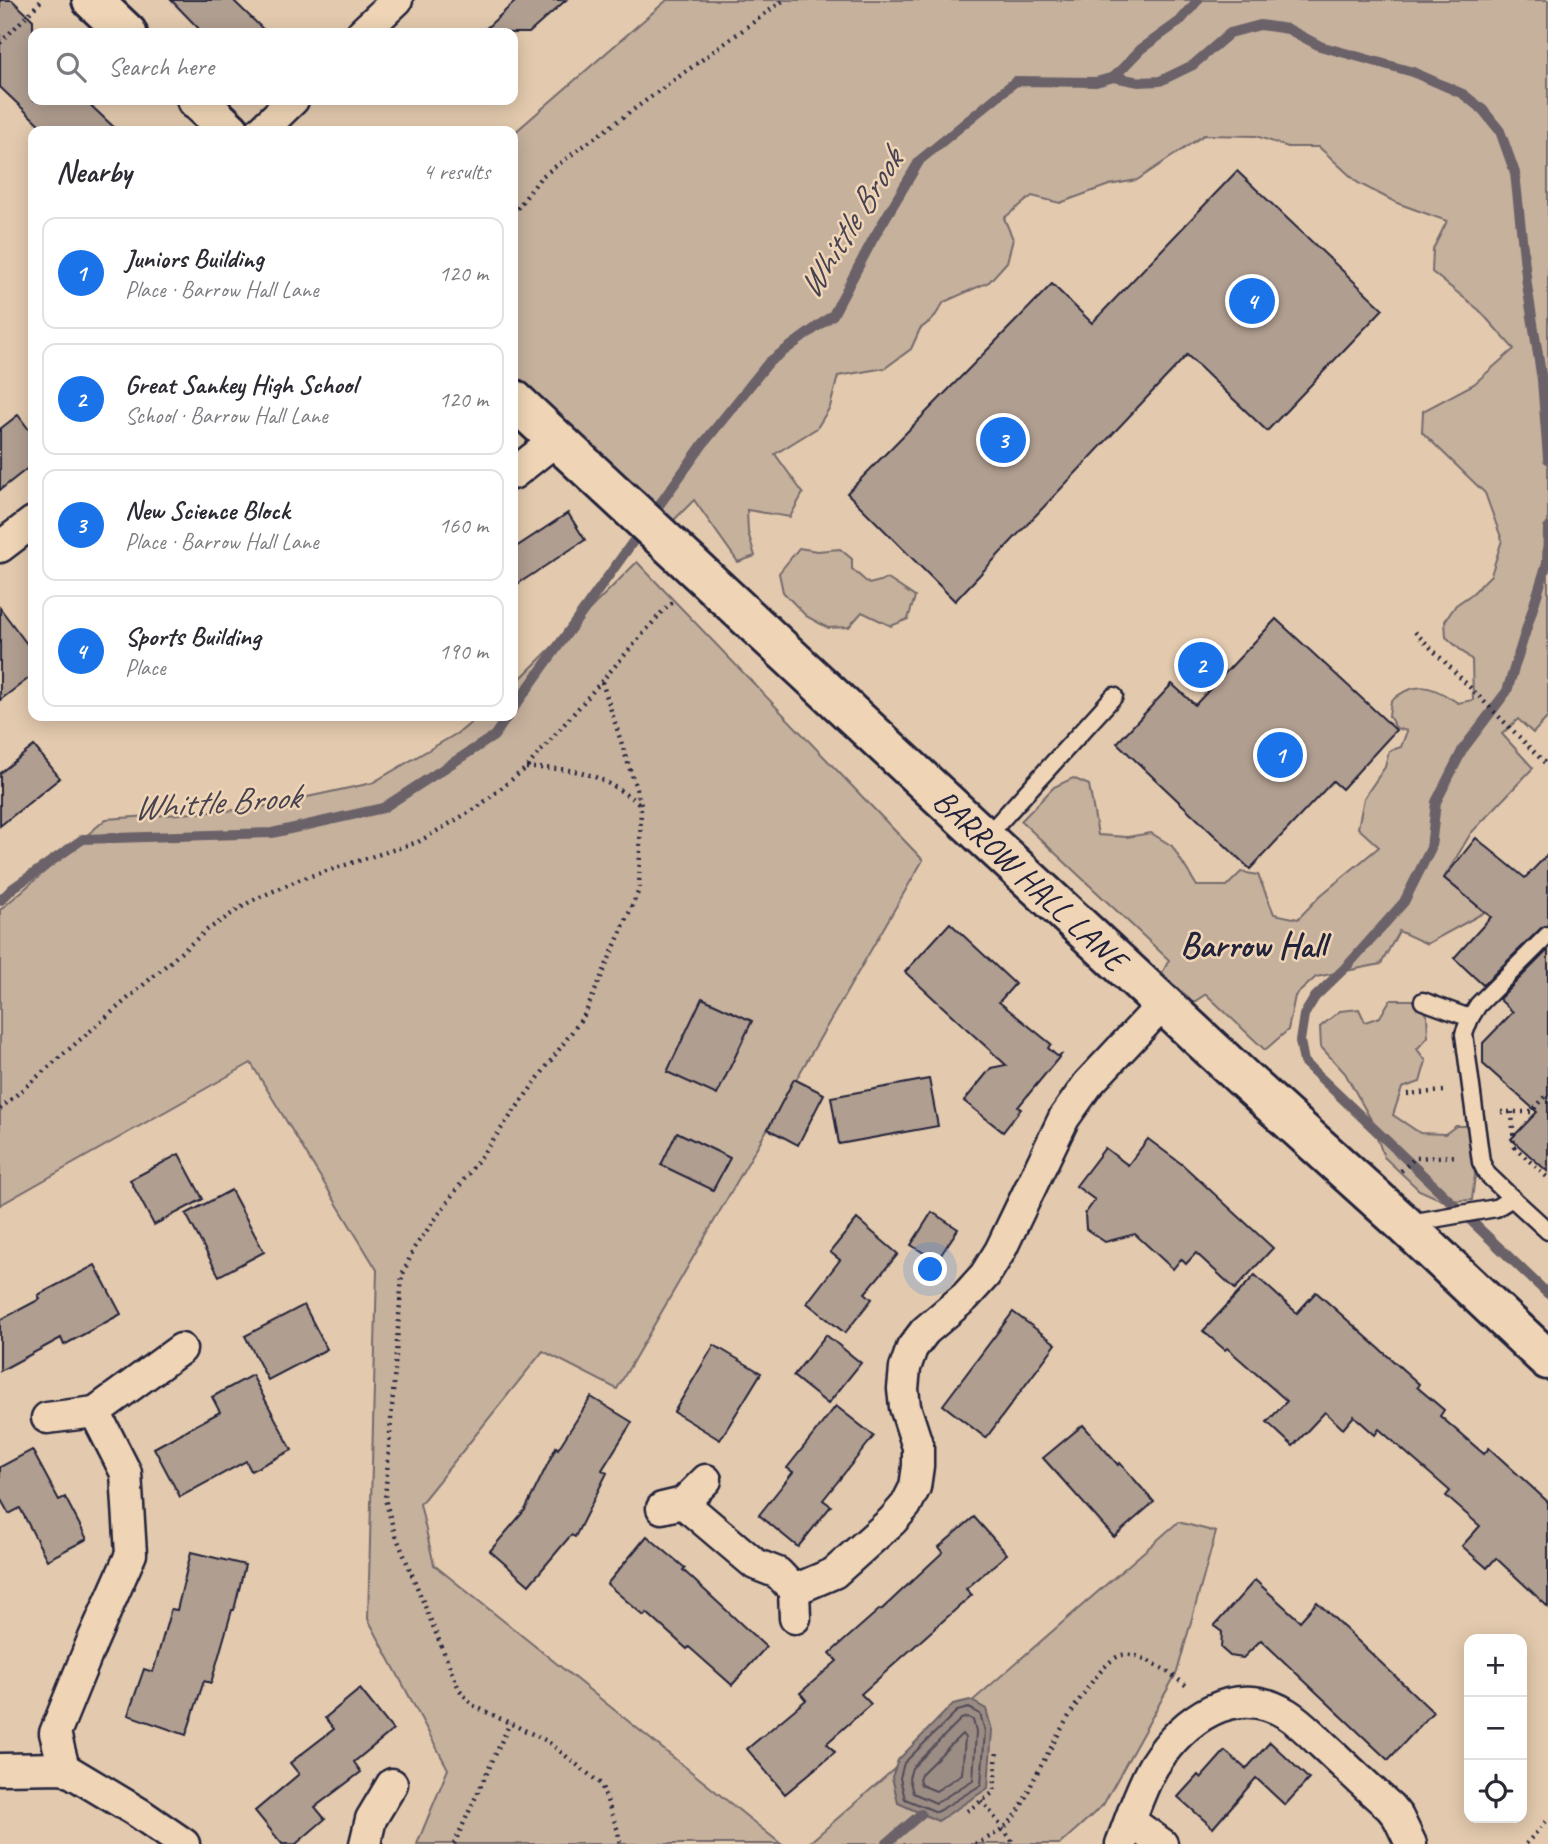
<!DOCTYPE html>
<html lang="en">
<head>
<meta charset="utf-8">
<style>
	body { margin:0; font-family:Caveat,sans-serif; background:#f7f7f7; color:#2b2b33 }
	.controls { position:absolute; right:21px; bottom:21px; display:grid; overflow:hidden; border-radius:14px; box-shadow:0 4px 18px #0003 }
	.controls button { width:63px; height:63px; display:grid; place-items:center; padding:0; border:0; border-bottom:2px solid #e1e1e2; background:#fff; color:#2b2b33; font:35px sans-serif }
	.you { position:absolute; left:931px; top:1270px; width:24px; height:24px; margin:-18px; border:5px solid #fff; border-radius:50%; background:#1a73e8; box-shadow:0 0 0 10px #1a73e833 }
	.badge { display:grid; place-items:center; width:46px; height:46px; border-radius:50%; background:#1a73e8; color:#fff; font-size:23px; font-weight:700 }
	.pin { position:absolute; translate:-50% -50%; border:4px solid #fff; box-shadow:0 2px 7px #0006 }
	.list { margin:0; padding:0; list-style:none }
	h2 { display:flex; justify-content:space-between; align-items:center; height:91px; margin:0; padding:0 28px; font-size:30px }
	h2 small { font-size:23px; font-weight:400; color:#7c7c81 }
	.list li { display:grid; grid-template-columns:46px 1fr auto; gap:21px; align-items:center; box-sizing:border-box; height:112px; margin:0 14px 14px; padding:0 14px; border:2px solid #e1e1e2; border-radius:14px }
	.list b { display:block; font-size:26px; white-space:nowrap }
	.list p { margin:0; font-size:23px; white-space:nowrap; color:#7c7c81 }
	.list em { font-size:23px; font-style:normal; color:#7c7c81 }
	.icon { flex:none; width:38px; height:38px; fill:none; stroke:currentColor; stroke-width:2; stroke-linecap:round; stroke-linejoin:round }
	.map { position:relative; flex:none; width:1548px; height:1844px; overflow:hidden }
	.search { position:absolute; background:#fff; box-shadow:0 4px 18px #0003; left:28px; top:28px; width:490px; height:77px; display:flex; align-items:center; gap:18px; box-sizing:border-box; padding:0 24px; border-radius:14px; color:#7c7c81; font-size:26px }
	.panel { position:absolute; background:#fff; box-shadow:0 4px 18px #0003; left:28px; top:126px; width:490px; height:595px; border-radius:14px }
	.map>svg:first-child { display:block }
</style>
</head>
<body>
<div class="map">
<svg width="1548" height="1844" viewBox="0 0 1548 1844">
	<rect width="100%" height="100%" fill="#e3caae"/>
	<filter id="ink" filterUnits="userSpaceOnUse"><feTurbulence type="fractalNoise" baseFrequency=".0143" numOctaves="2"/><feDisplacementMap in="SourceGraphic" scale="14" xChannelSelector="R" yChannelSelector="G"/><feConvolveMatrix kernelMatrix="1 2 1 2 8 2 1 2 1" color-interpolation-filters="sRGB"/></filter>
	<g filter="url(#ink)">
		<g fill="#c6b19d" stroke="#746a6c" stroke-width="2">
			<path d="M667 0H1548V717L1533 733 1518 719 1502 734 1533 768 1471 833 1444 878 1485 912 1427 944 1399 931 1381 964 1316 977 1295 996 1288 1030 1265 1050 1206 994 1188 1006 1160 977 1169 960 1021 821 1054 787 1073 778 1089 785 1098 835 1127 837 1151 833 1172 846 1197 886H1227L1241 872 1258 875 1274 914 1298 919 1321 895 1379 847 1358 828 1364 798 1385 767 1389 751 1401 747 1407 731 1396 728 1389 716 1391 701C1416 679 1433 686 1458 703L1473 700 1472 660 1446 637 1445 621 1456 605 1472 594 1491 575 1502 540 1485 493 1422 432 1423 411 1474 384 1514 349 1479 310 1432 272 1433 249 1447 221 1397 203 1358 183 1319 147H1288L1256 136 1204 135 1137 180 1109 185 1060 203 1032 196 1004 218 1013 239 1007 262 989 282 944 302 933 319 920 329 911 349 885 368 838 376 830 407 817 428 775 454 803 493 790 517 747 510 748 532 755 556 738 562 694 500 664 530 513 378V134Z"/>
			<polygon points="799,548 817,551 840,549 852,559 852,569 869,584 888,579 915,597 908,619 891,626 862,612 849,627 828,628 806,616 783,592 779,573"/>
			<polygon points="637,562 923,860 617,1389 543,1351 420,1504 434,1565 781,1844 417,1844 448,1769 368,1619 377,1270 251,1063 0,1205 0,910 106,819 252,809 372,783 461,731 479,716 513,716 513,686"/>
			<polygon points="1390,1000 1412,1000 1427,1015 1428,1037 1417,1049 1426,1061 1420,1082 1402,1088 1393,1115 1420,1133 1445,1134 1456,1126 1469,1126 1475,1175 1472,1200 1444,1201 1419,1190 1384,1157 1370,1118 1345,1073 1321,1047 1320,1027 1340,1011 1359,1009 1365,1022 1380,1017"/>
			<polygon points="1178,1522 1216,1532 1177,1672 1103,1805 1060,1844 808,1844"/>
		</g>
		<polygon fill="#9b8c84" stroke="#6b6267" stroke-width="2" points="970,1700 986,1709 992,1730 988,1788 938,1821 898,1803 892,1777 898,1760 953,1704"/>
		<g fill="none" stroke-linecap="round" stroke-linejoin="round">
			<g stroke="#524c58" stroke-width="2">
				<polygon points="969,1708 980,1714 985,1731 981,1785 937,1812 905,1799 900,1778 904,1763 957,1711"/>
				<polygon points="968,1717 973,1720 976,1732 973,1780 936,1803 913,1793 909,1778 912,1768 961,1719"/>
				<polygon points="962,1734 965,1738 962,1774 936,1791 921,1785 919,1779 921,1774"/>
			</g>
			<g stroke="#6b6267" stroke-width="10">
				<polyline points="1114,77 1139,82 1160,81 1193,65 1230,33 1260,25 1288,29 1320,46 1413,72 1463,94 1483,110 1500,131 1515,173 1527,285 1542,380 1548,459"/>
				<polyline points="1548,528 1547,563 1507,691 1463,749 1436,802 1431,848 1404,902 1348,965 1315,997 1304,1015 1300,1041 1304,1062 1548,1294"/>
				<polyline points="513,709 703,444 769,362 833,315 873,239 920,160 1016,81 1096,82 1114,77 1141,49 1180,21 1198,0"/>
				<polyline points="0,901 13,888 83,839 272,833 383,808 494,736 508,716"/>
				<polyline points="886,1844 921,1814"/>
			</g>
		</g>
		<g fill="#b09e90" stroke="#22223b" stroke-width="2">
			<polygon points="0,0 12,0 33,20 33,100 85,100 118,131 46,131 0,87"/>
			<polygon points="171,0 233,0 267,33 203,33"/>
			<polygon points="517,0 566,0 529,33 481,33"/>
			<polygon points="1237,171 1383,309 1267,431 1187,355 955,601 847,493 1052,284 1092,323"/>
			<polygon points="18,415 33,435 33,464 0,490 0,429"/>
			<polygon points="568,513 585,540 513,587 513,549"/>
			<polygon points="0,608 33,652 33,675 0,700"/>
			<polygon points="1276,619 1396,730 1342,789 1333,781 1250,869 1117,743 1172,684 1195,705"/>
			<polygon points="34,746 60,778 0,826 0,773"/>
			<polygon points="1476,838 1525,878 1548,854 1548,925 1541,928 1483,985 1454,958 1491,917 1444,878"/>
			<polygon points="950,923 1015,984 999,1002 1051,1044 1048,1048 1057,1056 1061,1055 1018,1107 1021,1109 1003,1132 964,1101 991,1068 1006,1065 905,972"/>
			<polygon points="1548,950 1548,1172 1511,1139 1537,1112 1483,1064 1483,1043 1513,1012 1499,999"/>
			<polygon points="702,998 752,1021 717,1095 667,1072"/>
			<polygon points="794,1079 824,1094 798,1145 768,1129"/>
			<polygon points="929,1079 938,1126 839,1144 831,1097"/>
			<polygon points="677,1132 730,1158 713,1190 661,1165"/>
			<polygon points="1148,1139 1183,1165 1273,1248 1235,1289 1196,1253 1186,1264 1181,1259 1173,1269 1135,1234 1105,1242 1086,1229 1085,1214 1095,1200 1076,1186 1105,1148 1128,1165"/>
			<polygon points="179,1154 203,1199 154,1225 130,1180"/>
			<polygon points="231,1190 264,1252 219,1276 186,1214"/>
			<polygon points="932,1212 958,1229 937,1261 911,1245"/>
			<polygon points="857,1219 898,1254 865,1293 872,1299 845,1333 807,1303 840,1260 830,1252"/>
			<polygon points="95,1265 121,1314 64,1345 61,1338 0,1371 0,1320 40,1299 38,1295"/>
			<polygon points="1255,1275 1297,1313 1316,1292 1419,1384 1417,1387 1444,1410 1440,1416 1484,1454 1489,1448 1548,1502 1548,1607 1496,1558 1487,1568 1462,1546 1480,1526 1446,1496 1450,1491 1379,1429 1375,1435 1354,1416 1343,1429 1325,1412 1293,1446 1267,1422 1287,1401 1227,1348 1225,1350 1203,1331"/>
			<polygon points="304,1305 327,1349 268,1380 245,1336"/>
			<polygon points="1013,1312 1056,1344 986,1438 943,1405"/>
			<polygon points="826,1335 861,1363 828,1404 793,1376"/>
			<polygon points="714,1345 761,1373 720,1440 674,1412"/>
			<polygon points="252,1375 292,1450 251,1471 246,1461 180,1497 154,1448 220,1412 212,1397"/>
			<polygon points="591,1397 632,1422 602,1470 607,1473 575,1537 571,1535 529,1585 490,1551 525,1510 556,1447 558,1449"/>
			<polygon points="836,1406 874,1436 823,1500 831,1506 798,1547 759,1515 793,1472 787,1468"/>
			<polygon points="1083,1425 1118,1465 1120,1463 1154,1502 1114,1537 1043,1458"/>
			<polygon points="32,1450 59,1500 65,1497 87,1539 47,1560 20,1508 9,1514 0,1498 0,1467"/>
			<polygon points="974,1517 1007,1554 966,1589 972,1595 861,1694 871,1704 827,1743 835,1752 785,1794 747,1749 806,1700 800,1693 837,1661 830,1653 880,1609 881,1610 943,1552 939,1547"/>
			<polygon points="647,1536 685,1568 683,1570 766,1647 732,1685 689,1647 687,1649 647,1613 644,1616 607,1584"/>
			<polygon points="191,1552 245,1565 234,1610 232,1610 211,1683 204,1681 186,1735 128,1715 144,1669 153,1672 171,1609 177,1610"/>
			<polygon points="1255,1580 1300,1621 1317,1602 1433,1712 1388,1760 1261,1640 1243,1658 1230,1656 1221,1648 1222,1632 1214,1626"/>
			<polygon points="360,1689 393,1730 354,1762 361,1772 315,1807 325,1819 296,1844 282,1844 255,1811 299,1774 290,1763 334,1729 325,1718"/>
			<polygon points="1270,1742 1309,1779 1285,1805 1256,1778 1213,1828 1178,1797 1198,1775 1201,1778 1225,1751 1246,1769"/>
		</g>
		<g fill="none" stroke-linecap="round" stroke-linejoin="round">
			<g stroke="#22223b" stroke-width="21">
				<g id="service">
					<polyline points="985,838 1114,696"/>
					<polyline points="1423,1001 1470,1018 1464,1034 1481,1162 1487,1174 1512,1198"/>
					<polyline points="1470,1018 1478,1005 1548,935"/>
					<polyline points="1410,1223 1496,1208 1512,1198 1548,1231"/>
				</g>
			</g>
			<g stroke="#22223b" stroke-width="35">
				<g id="minor">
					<polyline points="362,33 397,0"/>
					<polyline points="261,131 293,100"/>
					<polyline points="513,474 556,440"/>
					<polyline points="0,547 33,522"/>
					<polyline points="47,1418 95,1412"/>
					<polyline points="683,1503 755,1564 778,1573 794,1590 795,1618"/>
					<polyline points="662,1508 683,1503 706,1480"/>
					<polyline points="794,1590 834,1573 892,1521 906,1505 915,1487 918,1466 918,1447 905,1407 903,1389 905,1368 912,1348 925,1331 965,1297 985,1275 1000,1251 1064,1118 1088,1084 1164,1003"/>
					<polyline points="64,1768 55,1733 92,1642 131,1554 126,1473 95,1412 181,1349"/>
					<polyline points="0,1769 64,1768 139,1813 184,1844"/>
					<polyline points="1130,1821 1162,1844"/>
					<polyline points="365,1844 371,1819 392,1784"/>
					<path d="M1121 1844C1131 1818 1140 1789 1154 1765 1183 1720 1234 1681 1287 1714 1300 1722 1312 1735 1323 1745 1345 1766 1367 1787 1390 1807L1398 1817 1411 1844"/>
				</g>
			</g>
			<g stroke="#22223b" stroke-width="44">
				<g id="tertiary">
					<polyline points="92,0 127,33"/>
					<polyline points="197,100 230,131"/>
					<polyline points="513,399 1245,1080 1404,1224 1548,1360"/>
				</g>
			</g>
			<g stroke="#22223b" stroke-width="4.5" stroke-dasharray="2 5" stroke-linecap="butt">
				<polyline points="0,43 42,0"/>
				<polyline points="513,214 541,177 784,0"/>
				<polyline points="1415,632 1548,766"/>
				<polyline points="602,682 641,804 639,890 585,1014 414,1248 402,1276 385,1499 394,1531 459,1689 472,1705 547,1741 601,1784 618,1831 620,1844"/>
				<path d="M526 768C581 768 595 772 640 804"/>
				<polyline points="1407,1094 1445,1091"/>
				<polyline points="0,1109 207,930 251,901 301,879 418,842 478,807 526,768 669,604 676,601"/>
				<polyline points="1501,1112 1531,1112 1548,1094"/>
				<polyline points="1512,1112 1514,1147 1548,1178"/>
				<polyline points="1401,1171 1415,1158 1457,1156"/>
				<polyline points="982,1800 1014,1844"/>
				<polyline points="967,1811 994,1792 997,1750"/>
				<polyline points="454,1844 510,1723"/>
				<path d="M975 1844C988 1838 1001 1832 1011 1821 1022 1809 1027 1793 1034 1779 1048 1753 1095 1661 1122 1655 1141 1651 1174 1676 1188 1687"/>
				<polyline points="1526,1844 1548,1819"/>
			</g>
			<use href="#service" stroke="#efd5b6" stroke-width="16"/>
			<use href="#minor" stroke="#efd5b6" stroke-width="30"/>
			<use href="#tertiary" stroke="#efd5b6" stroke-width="38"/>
		</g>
	</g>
	<g text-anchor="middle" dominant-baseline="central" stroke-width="5" stroke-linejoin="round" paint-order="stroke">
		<g font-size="33" fill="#22223b" stroke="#efd5b6">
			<text transform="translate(1030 880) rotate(43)">BARROW HALL LANE</text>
		</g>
		<g font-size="35" font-style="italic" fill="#464251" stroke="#efd5b6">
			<text transform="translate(850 224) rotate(-58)">Whittle Brook</text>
			<text transform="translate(216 802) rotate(-4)">Whittle Brook</text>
		</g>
		<g font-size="35" font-weight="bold" fill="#22223b" stroke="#efd5b6">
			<text x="1253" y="945">Barrow Hall</text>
		</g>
	</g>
</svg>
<div class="controls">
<button>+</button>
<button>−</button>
<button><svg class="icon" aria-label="locate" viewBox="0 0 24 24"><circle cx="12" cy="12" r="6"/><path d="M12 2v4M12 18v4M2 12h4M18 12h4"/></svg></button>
</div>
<div class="you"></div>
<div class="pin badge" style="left:1280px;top:755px">1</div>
<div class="pin badge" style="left:1201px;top:665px">2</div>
<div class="pin badge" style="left:1003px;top:440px">3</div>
<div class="pin badge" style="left:1252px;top:301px">4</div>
<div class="search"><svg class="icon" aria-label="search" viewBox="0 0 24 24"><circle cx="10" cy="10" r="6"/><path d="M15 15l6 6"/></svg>Search here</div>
<section class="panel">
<h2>Nearby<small>4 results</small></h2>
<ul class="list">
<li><span class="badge">1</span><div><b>Juniors Building</b><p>Place · Barrow Hall Lane</p></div><em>120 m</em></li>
<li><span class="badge">2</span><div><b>Great Sankey High School</b><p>School · Barrow Hall Lane</p></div><em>120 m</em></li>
<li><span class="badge">3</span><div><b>New Science Block</b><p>Place · Barrow Hall Lane</p></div><em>160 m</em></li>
<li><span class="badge">4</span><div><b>Sports Building</b><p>Place</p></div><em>190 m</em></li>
</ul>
</section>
</div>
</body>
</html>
